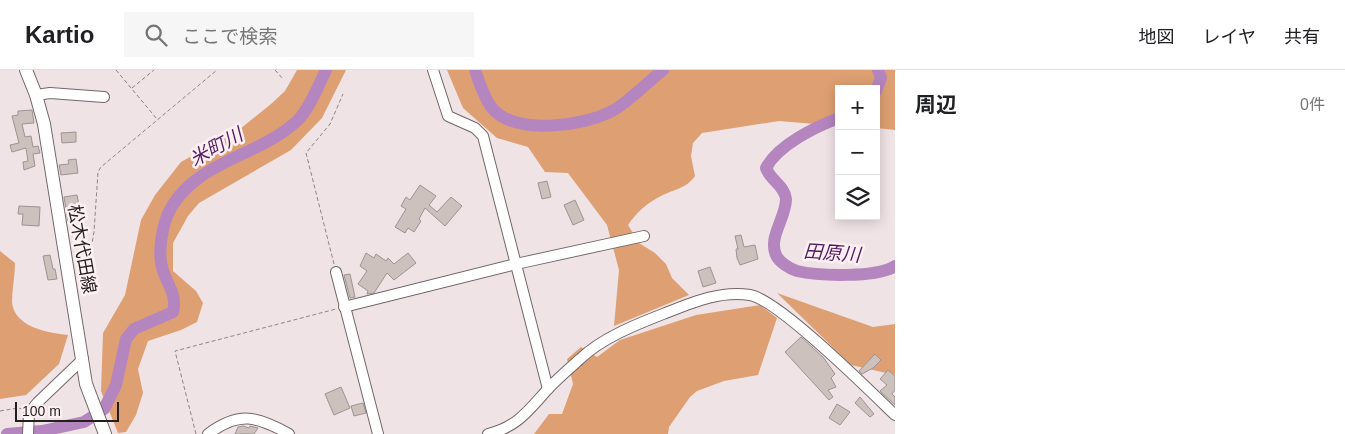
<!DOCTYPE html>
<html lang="ja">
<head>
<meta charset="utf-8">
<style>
	body { margin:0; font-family:Helvetica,"Noto Sans JP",sans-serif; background:#f6f6f6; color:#202124 }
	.controls { position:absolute; right:15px; top:15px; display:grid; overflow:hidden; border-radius:0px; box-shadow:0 2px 12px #0003 }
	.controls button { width:45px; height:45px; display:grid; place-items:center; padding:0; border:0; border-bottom:1px solid #e0e0e0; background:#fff; color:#202124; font:25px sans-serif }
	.scale { position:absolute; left:15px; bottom:12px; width:104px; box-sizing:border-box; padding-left:5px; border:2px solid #231f1f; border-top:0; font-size:14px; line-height:18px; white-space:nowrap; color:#231f1f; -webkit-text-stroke:4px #fdf0f2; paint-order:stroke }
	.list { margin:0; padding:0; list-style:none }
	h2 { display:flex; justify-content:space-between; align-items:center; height:65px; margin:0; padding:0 20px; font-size:21px }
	h2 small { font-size:16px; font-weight:400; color:#757577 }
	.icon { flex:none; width:28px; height:28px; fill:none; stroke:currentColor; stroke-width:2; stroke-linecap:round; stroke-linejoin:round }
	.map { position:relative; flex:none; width:895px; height:364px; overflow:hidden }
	header { display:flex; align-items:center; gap:30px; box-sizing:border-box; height:70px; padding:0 25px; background:#fff; border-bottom:1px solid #e0e0e0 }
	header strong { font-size:24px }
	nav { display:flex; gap:28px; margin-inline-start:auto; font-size:18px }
	.search { width:350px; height:45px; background:#f6f6f6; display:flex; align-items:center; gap:12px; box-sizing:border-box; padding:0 18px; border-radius:0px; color:#757577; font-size:19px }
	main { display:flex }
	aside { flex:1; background:#fff }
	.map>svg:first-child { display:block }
</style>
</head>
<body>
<header>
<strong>Kartio</strong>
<div class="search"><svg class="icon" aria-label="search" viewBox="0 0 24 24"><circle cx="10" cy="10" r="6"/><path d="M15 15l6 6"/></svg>ここで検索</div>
<nav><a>地図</a><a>レイヤ</a><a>共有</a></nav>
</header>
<main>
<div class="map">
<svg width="895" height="364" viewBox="0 0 895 364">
	<rect width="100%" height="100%" fill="#f0e3e5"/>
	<g fill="#dea072">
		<polygon points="297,0 346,0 322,48 291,80 199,133 188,146 173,173 173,201 196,221 203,233 197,252 181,260 148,271 138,299 143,323 136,345 126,362 118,363 101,321 103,263 125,225 141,150 155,125 181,92 240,59 271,34 285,21"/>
		<path d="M447 0H895V60L876 58V19H839V56L779 51 702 63 693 73 691 86 695 106C686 119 674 119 661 126 647 133 637 142 628 155L639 173 655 183 666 194 672 208 689 225 614 256 619 200 607 155 568 103 545 102 528 77 497 68 463 38Z"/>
		<path d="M0 181 15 193C15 206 12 219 12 232 14 257 48 263 68 265L59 294 26 325 0 329Z"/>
		<polygon points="777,223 873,257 895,254 895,305 851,295"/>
		<polygon points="760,235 777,248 758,305 724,311 697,321 690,327 669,357 668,364 534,364 549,344 562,344 573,314 567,289 581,277 597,287 620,270 696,245"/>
	</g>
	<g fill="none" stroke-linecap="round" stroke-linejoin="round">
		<g stroke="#b485be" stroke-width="12">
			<path d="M475 0C479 12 484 28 492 38 515 66 584 56 612 41 625 35 650 10 663 0"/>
			<polyline points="876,21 881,8 878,0"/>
			<path d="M839 48C815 57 778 75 766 98 770 110 785 116 786 129 786 148 768 167 776 185 779 192 790 199 797 201 818 206 877 208 895 196"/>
			<path d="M7 364 42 361 84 352 104 339 116 315 126 269 134 259 173 242C178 221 163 211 161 192 159 178 162 159 167 146 191 91 258 88 298 50 310 38 318 16 326 0"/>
		</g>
	</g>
	<g fill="#cdc1be" stroke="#9e9390">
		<polygon points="32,40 34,53 22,54 25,67 31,66 33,77 38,76 40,83 33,84 35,96 24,100 23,92 28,91 26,78 12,82 10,75 19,73 12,46 18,45 18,41"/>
		<polygon points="76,62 76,72 62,73 61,63"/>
		<polygon points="76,89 78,103 61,105 59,95 69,94 68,90"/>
		<polygon points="547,111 551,127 542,129 538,113"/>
		<polygon points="420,115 436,126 429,135 437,142 451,127 462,136 445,156 425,138 419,149 421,151 414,162 408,158 405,163 395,157 406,139 401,136 406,127 410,130"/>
		<polygon points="77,125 79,136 68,137 68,152 64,127"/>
		<polygon points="575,130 584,150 573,155 564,135"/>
		<polygon points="19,136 40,137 39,156 22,155 23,144 18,144"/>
		<polygon points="741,165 744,177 755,175 758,189 740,195 737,188 736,179 738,179 735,166"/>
		<polygon points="366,183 374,188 376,184 386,191 388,188 394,194 408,183 416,193 394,210 387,203 374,223 367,224 368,221 358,214 367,201 360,196"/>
		<polygon points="50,185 53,199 55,199 57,209 48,210 43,186"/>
		<polygon points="710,197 716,213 703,217 698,201"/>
		<polygon points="350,204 355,227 350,228 344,205"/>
		<polygon points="801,267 823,287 835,304 831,308 836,317 828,320 833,327 829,330 785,282"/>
		<polygon points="875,284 881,290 873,298 862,304 859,301"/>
		<polygon points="888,300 895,306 895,320 892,324 895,327 895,335 880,321 887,315 880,309"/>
		<polygon points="341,317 350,338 334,345 325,324"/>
		<polygon points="860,327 874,344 870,347 855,333"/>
		<polygon points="363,333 366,343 354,346 351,336"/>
		<polygon points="837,334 850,342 840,355 829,348"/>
		<polygon points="243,356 249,358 250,356 258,358 254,364 235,364 238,357"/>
	</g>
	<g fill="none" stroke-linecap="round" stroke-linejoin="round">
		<g stroke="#726768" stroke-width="12">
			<g id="minor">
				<polyline points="433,0 448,46 475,58 483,66 548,319"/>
				<polyline points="36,25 50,23 104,27"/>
				<polyline points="336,202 378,364"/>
				<polyline points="344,237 516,194 644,166"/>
				<polyline points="28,364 29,343 38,332 83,289"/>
				<path d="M208 364C239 341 257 346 289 364"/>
				<path d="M488 364C517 357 528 341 547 320 557 309 569 299 580 289 602 268 635 255 663 244 691 233 720 220 750 225 779 230 870 321 895 345"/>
			</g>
		</g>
		<g stroke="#726768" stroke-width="14">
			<polyline id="major" points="26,0 36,25 44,54 86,314 105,364"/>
		</g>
		<g stroke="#8c8485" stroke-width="1" stroke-dasharray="4 2.5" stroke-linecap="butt">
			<polyline points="116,0 157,49"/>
			<polyline points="275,0 283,9"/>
			<polyline points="132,18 154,0"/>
			<polyline points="334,194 306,83 330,54 343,24"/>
			<polyline points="81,222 85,215 94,162 98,102 101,97 217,0"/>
			<polyline points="0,341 18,338 22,339"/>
			<polyline points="196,364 175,281 336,239"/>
		</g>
		<use href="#minor" stroke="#fff" stroke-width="10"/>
		<use href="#major" stroke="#fff" stroke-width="12"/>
	</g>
	<g text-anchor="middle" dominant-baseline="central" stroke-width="5" stroke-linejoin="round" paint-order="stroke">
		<g font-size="18" fill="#231f1f" stroke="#fdf0f2">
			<text transform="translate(82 179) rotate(80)">松木代田線</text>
		</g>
		<g font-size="19" font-style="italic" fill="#561c61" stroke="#fdf0f2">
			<text transform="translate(216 77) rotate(-29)">米町川</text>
			<text transform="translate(832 183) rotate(4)">田原川</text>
		</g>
	</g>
</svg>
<div class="controls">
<button>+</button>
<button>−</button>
<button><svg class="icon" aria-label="layers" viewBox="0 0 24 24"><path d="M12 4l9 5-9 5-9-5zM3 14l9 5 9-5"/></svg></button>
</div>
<div class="scale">100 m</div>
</div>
<aside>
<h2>周辺<small>0件</small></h2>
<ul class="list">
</ul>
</aside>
</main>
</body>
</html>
